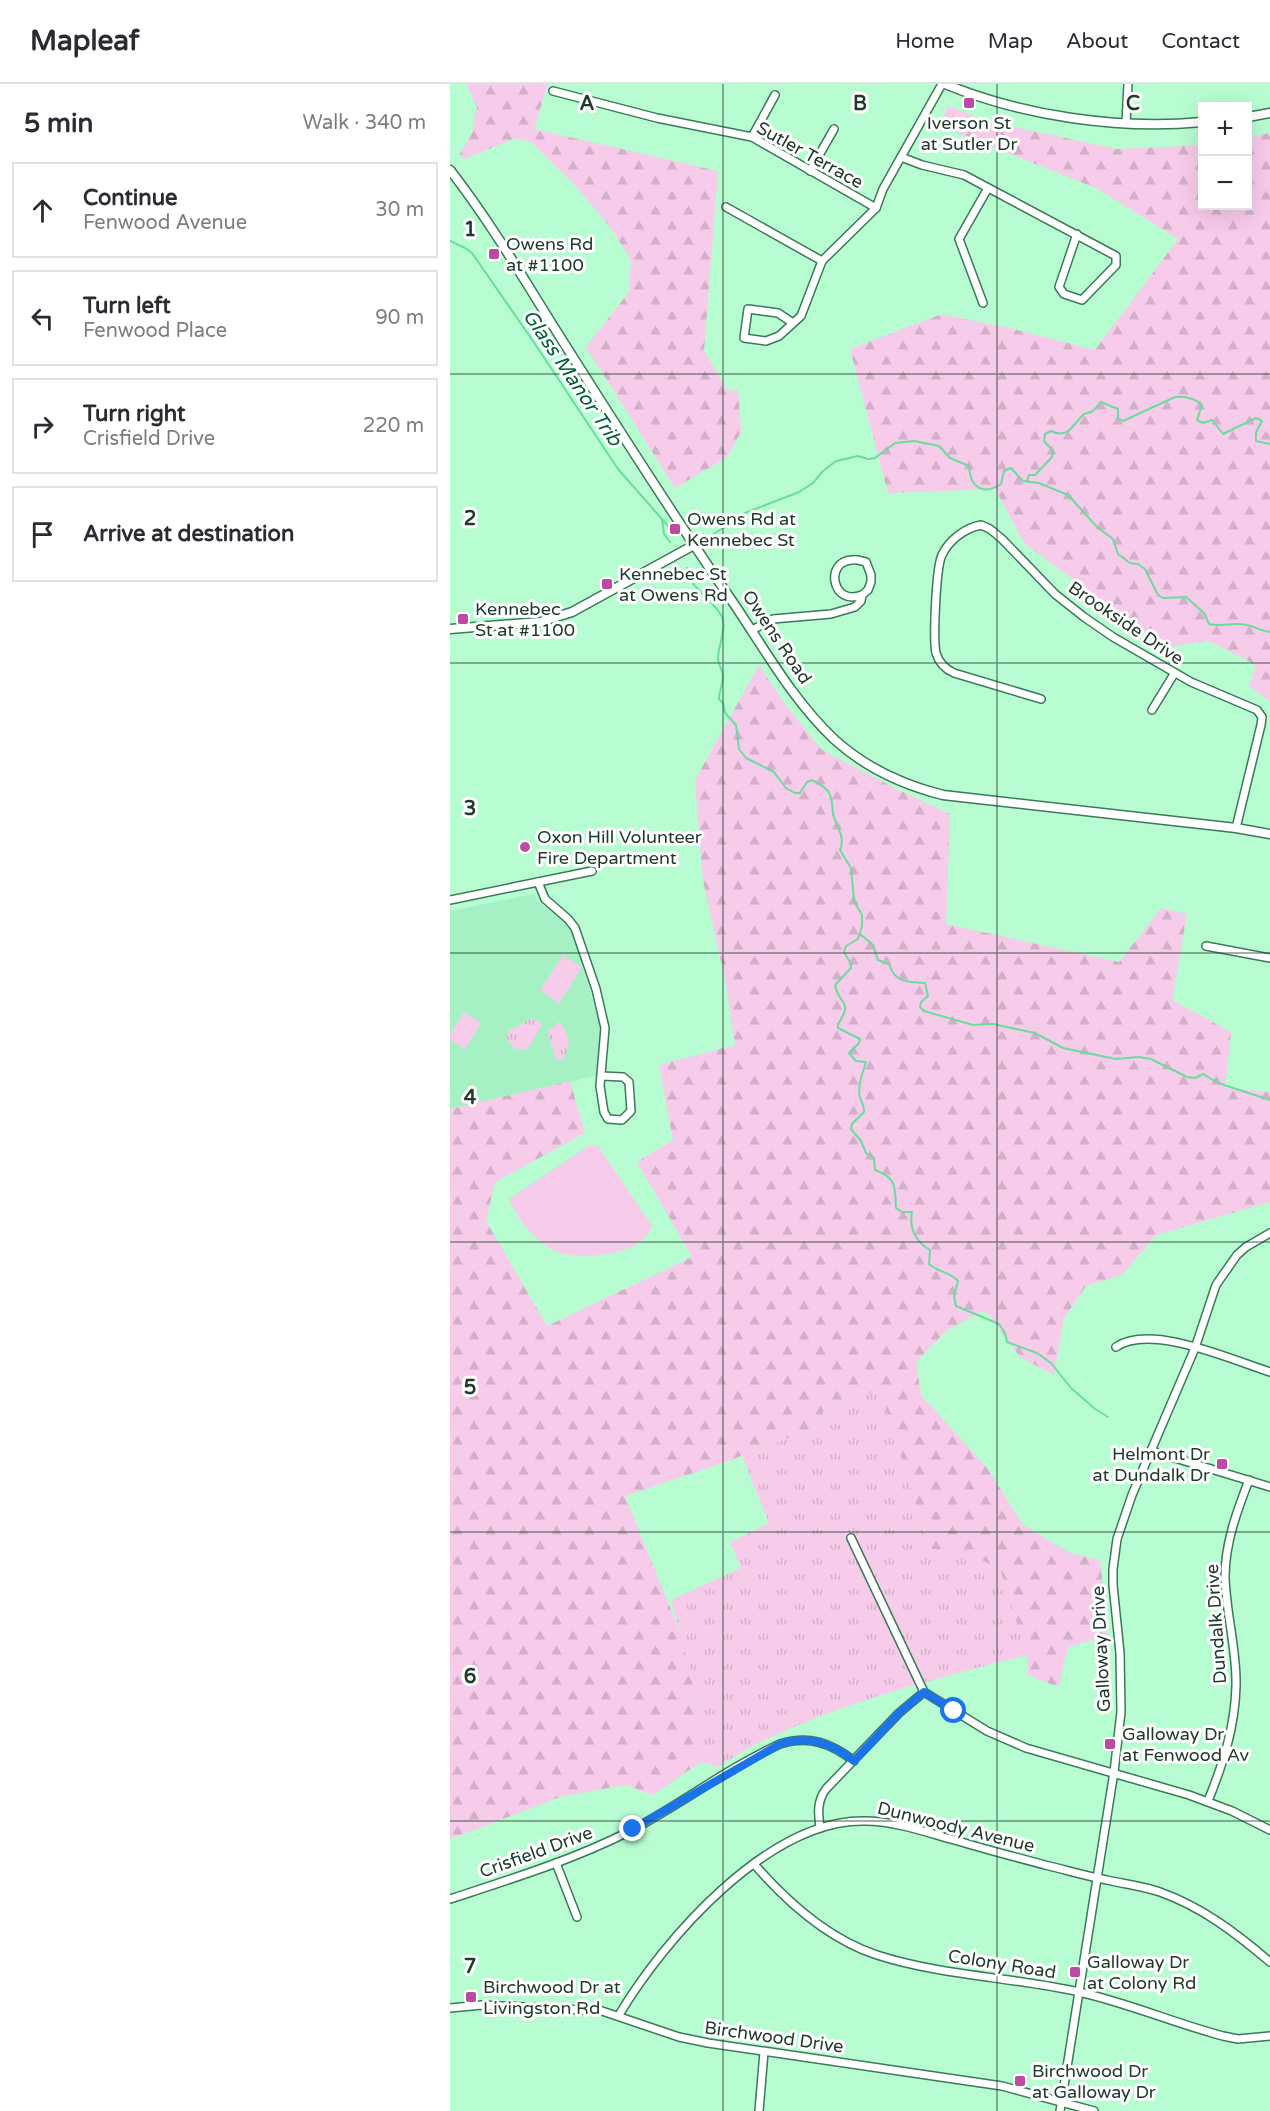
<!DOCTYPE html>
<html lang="en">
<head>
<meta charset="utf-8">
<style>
	body { margin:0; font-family:"Varela Round",sans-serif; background:#f7f7f7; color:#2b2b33 }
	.controls { position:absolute; right:18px; top:18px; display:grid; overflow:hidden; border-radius:0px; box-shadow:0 6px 24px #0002 }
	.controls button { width:54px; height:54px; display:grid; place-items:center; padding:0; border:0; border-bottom:2px solid #e1e1e2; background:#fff; color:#2b2b33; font:30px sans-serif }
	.stop { position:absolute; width:18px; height:18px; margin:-14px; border:4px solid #1a73e8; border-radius:50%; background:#fff }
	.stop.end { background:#1a73e8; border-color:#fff; box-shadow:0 2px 6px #0008 }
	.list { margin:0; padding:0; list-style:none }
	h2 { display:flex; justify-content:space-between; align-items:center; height:78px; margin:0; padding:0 24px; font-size:26px }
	h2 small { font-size:20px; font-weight:400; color:#7c7c81 }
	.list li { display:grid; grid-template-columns:39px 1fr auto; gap:18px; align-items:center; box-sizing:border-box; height:96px; margin:0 12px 12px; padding:0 12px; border:2px solid #e1e1e2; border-radius:0px }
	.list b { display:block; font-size:22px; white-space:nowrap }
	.list p { margin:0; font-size:20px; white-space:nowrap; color:#7c7c81 }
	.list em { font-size:20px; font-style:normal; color:#7c7c81 }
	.icon { flex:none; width:33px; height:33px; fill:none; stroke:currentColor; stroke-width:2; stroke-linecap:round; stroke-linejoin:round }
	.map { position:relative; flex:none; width:820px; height:2027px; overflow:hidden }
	header { display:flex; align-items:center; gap:36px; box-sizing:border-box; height:84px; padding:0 30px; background:#fff; border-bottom:2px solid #e1e1e2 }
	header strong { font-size:28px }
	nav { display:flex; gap:33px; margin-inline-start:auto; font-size:21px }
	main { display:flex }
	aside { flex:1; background:#fff }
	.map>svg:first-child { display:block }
</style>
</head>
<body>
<header>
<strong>Mapleaf</strong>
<nav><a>Home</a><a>Map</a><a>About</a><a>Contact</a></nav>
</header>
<main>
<aside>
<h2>5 min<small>Walk · 340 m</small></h2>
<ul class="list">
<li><svg class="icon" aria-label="ahead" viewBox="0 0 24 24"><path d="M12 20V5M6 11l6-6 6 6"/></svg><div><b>Continue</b><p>Fenwood Avenue</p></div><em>30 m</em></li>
<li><svg class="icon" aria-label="left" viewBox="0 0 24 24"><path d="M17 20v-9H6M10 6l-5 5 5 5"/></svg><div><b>Turn left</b><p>Fenwood Place</p></div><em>90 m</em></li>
<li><svg class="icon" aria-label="right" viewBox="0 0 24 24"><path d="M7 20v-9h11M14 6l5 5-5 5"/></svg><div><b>Turn right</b><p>Crisfield Drive</p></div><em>220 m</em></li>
<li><svg class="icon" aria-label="arrive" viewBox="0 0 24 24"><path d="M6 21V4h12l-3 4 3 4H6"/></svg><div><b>Arrive at destination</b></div></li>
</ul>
</aside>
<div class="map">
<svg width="820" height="2027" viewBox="0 0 820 2027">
	<defs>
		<pattern id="forest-firs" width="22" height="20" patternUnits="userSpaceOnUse" patternTransform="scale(1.5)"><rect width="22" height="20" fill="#f7cbea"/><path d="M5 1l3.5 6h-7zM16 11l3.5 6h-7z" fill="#d3afc9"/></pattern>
		<pattern id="park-tufts" width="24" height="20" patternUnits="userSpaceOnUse" patternTransform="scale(1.5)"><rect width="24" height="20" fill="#f7cbea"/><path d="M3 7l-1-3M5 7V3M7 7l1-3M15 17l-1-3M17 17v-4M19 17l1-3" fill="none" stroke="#d3afc9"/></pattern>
	</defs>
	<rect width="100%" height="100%" fill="#b8fcd2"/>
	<polygon fill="#a6f1c4" points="84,810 89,819 116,838 123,849 150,941 149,991 0,1025 0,827"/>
	<g fill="#f7cbea">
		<polygon points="113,871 132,883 109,919 90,906"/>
		<polygon points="14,928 31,939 15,965 0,956 0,950"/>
		<path d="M140 1061 148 1062 202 1142C199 1147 195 1153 191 1157 174 1172 124 1176 105 1167 83 1156 68 1136 59 1115Z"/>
	</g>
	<g fill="url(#forest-firs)">
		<polygon points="16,0 98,0 84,45 268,87 254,267 279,308 288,305 291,348 277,373 225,404 136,263 179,208 181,177 162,145 125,101 81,58 66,54 14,75 9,71 22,49 27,23"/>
		<polygon points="498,22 537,37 667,65 752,61 752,122 798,122 798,54 820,49 820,617 799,602 806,581 759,557 716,563 575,460 545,405 438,409 400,265 492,230 563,245 645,266 728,155 648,105 490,42"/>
		<polygon points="309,581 335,620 372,666 443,703 500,730 496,840 669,878 711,824 737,830 722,916 781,948 775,1004 820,1008 820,1118 706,1151 672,1191 636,1202 614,1234 604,1291 570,1273 535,1226 496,1247 466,1278 471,1311 538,1385 573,1441 620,1469 650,1476 658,1551 618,1563 608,1603 578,1591 577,1571 515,1468 480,1465 434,1319 426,1307 373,1328 367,1343 273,1379 175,1412 231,1550 246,1614 251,1678 202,1711 176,1701 113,1712 0,1755 0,1025 120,997 135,1049 45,1098 36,1137 97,1242 242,1173 187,1078 223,1056 209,981 285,961 276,900 253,797 245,696"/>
	</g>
	<g fill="url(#park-tufts)">
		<polygon points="84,934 92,941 77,966 66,965 57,956 58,947"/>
		<path d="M110 937C119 955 123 958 112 977L105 974 98 948Z"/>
		<path d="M426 1307 434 1319 480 1465 515 1468 550 1485 577 1571C488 1594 399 1616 315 1656 298 1663 283 1674 267 1683L251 1678 246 1614 231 1550 221 1516 291 1484 280 1458 319 1439 292 1372 367 1343 373 1328Z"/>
	</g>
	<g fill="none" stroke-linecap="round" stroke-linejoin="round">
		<g stroke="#6add9e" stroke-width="2">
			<polyline points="0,157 15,164 22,169 83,257 168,385 225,450"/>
			<path d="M577 397 579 391H585L602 373 603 367 594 357 595 350 601 347C618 355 622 342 632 332 636 328 636 330 641 328 645 326 648 321 651 318L668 325V334L673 337 725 313C736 312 744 314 752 321L747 336 753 339 762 336 773 350 806 334 812 337 806 348V357L820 360"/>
			<polyline points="212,435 214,450 220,458"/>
			<path d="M259 453 281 439 289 442 294 437 295 429 349 408 363 399 373 387 386 377 408 372 418 375 425 374 445 359 464 357 489 362 500 374 519 382C520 403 532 412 551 400L554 387 561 384 573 397 589 399 618 411 647 443 663 455 668 470 680 479 688 480 695 485 708 511 713 514 736 513 754 529 759 540C771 543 784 538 797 541 806 543 811 547 820 548"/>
			<path d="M237 484C238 504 264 515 272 533 277 544 268 562 268 574 268 581 273 586 273 592 273 601 269 607 269 615L273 619 275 629 286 641 289 665 296 674 324 688 336 704 345 709H350L357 698 362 696C368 699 373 702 378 707 383 715 382 721 383 730 386 742 396 753 390 766L401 784 404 817 412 831V842L408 855 396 862 394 868 401 880V884L385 901C389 922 404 916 388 940V944L410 955 409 959 399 969 406 977 416 978C413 988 409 997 409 1008 409 1016 415 1020 414 1028L402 1040 401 1045 411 1057 416 1069 424 1074 425 1086C447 1093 445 1105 446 1124L452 1128H462C459 1145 465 1157 480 1166L479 1180C488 1188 500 1188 508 1197L504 1212 506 1222 549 1240 555 1249 557 1258 587 1269 601 1279 621 1304 645 1325 658 1333"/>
			<path d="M410 850 423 861 428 876 439 880C445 899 457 898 475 899L478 912 471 918 470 923 474 927 523 941 543 940 585 949 613 964 666 975 689 973 701 975 737 993 745 994 753 990 768 999 820 1016"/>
		</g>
		<g stroke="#3a7a56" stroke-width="10">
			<g id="minor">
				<polyline points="103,7 207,34 302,53 426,124"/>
				<polyline points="676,39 678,0"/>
				<polyline points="302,53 325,11"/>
				<polyline points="451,73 472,81 514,91 666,172 666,181 632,216 614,210 609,203 627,150"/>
				<polyline points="360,87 384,45"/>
				<polyline points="276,123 372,177"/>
				<polyline points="533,219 509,155 538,104"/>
				<polyline points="343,239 328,229 298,225 294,254 316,257 329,252 351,232 372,177 426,124 433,105 492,0"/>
				<path d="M302 546 323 535 381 530 405 523 411 517 412 511 418 506 421 498V491L416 478C411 477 406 475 402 476 374 477 382 523 412 511"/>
				<path d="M591 615 504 589C495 585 489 579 486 569 483 555 486 483 492 471 499 456 515 444 531 441L540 445 552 455 605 510 634 533 663 553 741 598 807 626 812 633 811 641 786 744"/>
				<polyline points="702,626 724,590"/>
				<polyline points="88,798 95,815 118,835 125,844 146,905 155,944 150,1002 154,1028 158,1035 172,1036 181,1027 179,998 173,993 152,992"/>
				<polyline points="0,816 142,787"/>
				<polyline points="756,862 820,874"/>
				<path d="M666 1263C701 1239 782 1276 820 1288"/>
				<polyline points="702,1367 820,1403"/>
				<polyline points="401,1454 474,1608"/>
				<polyline points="474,1608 537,1647 576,1664 739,1711 782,1727 820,1746"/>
				<path d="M758 1717C773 1680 785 1643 786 1602 787 1566 776 1530 775 1493 775 1459 787 1427 799 1396"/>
				<path d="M370 1743C368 1729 367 1717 376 1705L449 1629 474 1608"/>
				<polyline points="106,1779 127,1833"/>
				<path d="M304 1780C337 1818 378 1855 427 1871 492 1892 563 1893 629 1908 678 1919 724 1939 773 1952L788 1955 820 1952"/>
				<path d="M0 1815C61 1795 123 1776 180 1747 231 1720 278 1684 330 1660 359 1651 381 1659 404 1677"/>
				<polyline points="0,1924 32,1921 152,1927 229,1953 258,1959 552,2002 644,2027"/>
				<path d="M169 1931C214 1855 319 1735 415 1737 446 1737 478 1749 508 1757 537 1766 566 1773 595 1781 616 1786 636 1792 657 1796 674 1800 693 1802 710 1808 752 1823 786 1849 820 1878"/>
				<polyline points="309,2027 314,1968"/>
				<polyline points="610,2027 664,1688 671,1628 670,1569 663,1501 663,1485 667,1455 682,1411 745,1264 766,1201 787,1171 796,1163 820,1149"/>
			</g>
		</g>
		<g stroke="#3a7a56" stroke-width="11">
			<g id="tertiary">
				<path d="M495 0C573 32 669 46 752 38"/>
				<polyline points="798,33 820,29"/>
				<path d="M0 86C42 140 76 199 112 256 167 343 222 430 280 514 313 562 342 616 385 656 416 684 453 701 493 711L786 744 820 750"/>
				<polyline points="0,545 90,538 122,528 244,461"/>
			</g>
		</g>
		<use href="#minor" stroke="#fff" stroke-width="7"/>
		<use href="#tertiary" stroke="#fff" stroke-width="8"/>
	</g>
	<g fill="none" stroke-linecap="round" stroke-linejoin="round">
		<path stroke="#1a73e8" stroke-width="8" d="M183 1745 330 1660C359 1651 381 1659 404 1677L449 1629 474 1608 504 1627"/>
	</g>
	<path fill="none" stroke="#203b2b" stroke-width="1.5" stroke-opacity="0.55" d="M273 0V2027M547 0V2027M0 290H820M0 579H820M0 869H820M0 1158H820M0 1448H820M0 1737H820"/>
	<g fill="#bd4aa3" stroke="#fff" stroke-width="2">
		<rect x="513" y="13" width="12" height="12" rx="3"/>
		<rect x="38" y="164" width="12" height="12" rx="3"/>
		<rect x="219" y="439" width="12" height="12" rx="3"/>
		<rect x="151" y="494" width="12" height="12" rx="3"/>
		<rect x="7" y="529" width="12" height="12" rx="3"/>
		<circle cx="75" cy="763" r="6"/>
		<rect x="766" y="1374" width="12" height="12" rx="3"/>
		<rect x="654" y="1654" width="12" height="12" rx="3"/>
		<rect x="619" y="1882" width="12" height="12" rx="3"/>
		<rect x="15" y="1907" width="12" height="12" rx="3"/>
		<rect x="564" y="1991" width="12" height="12" rx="3"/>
	</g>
	<g text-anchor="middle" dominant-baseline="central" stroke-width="6" stroke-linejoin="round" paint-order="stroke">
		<g font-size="18" fill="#203b2b" stroke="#fff" text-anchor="start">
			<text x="519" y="39" text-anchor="middle">Iverson St<tspan x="519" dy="21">at Sutler Dr</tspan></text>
			<text x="56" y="160">Owens Rd<tspan x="56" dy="21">at #1100</tspan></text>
			<text x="237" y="435">Owens Rd at<tspan x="237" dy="21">Kennebec St</tspan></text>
			<text x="169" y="490">Kennebec St<tspan x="169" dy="21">at Owens Rd</tspan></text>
			<text x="25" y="525">Kennebec<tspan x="25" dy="21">St at #1100</tspan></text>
			<text x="87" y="753">Oxon Hill Volunteer<tspan x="87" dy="21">Fire Department</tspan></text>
			<text x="760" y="1370" text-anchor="end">Helmont Dr<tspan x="760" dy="21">at Dundalk Dr</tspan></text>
			<text x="672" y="1650">Galloway Dr<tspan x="672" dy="21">at Fenwood Av</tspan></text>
			<text x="637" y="1878">Galloway Dr<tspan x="637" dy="21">at Colony Rd</tspan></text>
			<text x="33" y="1903">Birchwood Dr at<tspan x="33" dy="21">Livingston Rd</tspan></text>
			<text x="582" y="1987">Birchwood Dr<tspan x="582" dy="21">at Galloway Dr</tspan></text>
		</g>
		<g font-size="18" fill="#203b2b" stroke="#fff">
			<text transform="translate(360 71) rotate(29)">Sutler Terrace</text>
			<text transform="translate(676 539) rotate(34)">Brookside Drive</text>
			<text transform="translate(327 553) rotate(56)">Owens Road</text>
			<text transform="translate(766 1540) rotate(-94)">Dundalk Drive</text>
			<text transform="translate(651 1565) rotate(-93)">Galloway Drive</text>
			<text transform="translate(506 1743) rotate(14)">Dunwoody Avenue</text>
			<text transform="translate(86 1768) rotate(-20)">Crisfield Drive</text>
			<text transform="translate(552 1880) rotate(9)">Colony Road</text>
			<text transform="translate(324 1953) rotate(8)">Birchwood Drive</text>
		</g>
		<g font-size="20" font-style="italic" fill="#026039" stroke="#fff">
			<text transform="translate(122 294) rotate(56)">Glass Manor Trib</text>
		</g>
	</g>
	<g font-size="20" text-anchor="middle" font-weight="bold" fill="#203b2b" stroke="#fff" stroke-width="6" stroke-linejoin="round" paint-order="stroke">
		<text x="137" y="26">A</text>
		<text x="410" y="26">B</text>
		<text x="683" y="26">C</text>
		<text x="20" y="152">1</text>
		<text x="20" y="441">2</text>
		<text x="20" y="731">3</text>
		<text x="20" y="1020">4</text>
		<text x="20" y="1310">5</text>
		<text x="20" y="1599">6</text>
		<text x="20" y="1889">7</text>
	</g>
</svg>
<div class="controls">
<button>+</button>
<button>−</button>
</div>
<div class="stop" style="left:504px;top:1627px"></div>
<div class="stop end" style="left:183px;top:1745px"></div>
</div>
</main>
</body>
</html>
